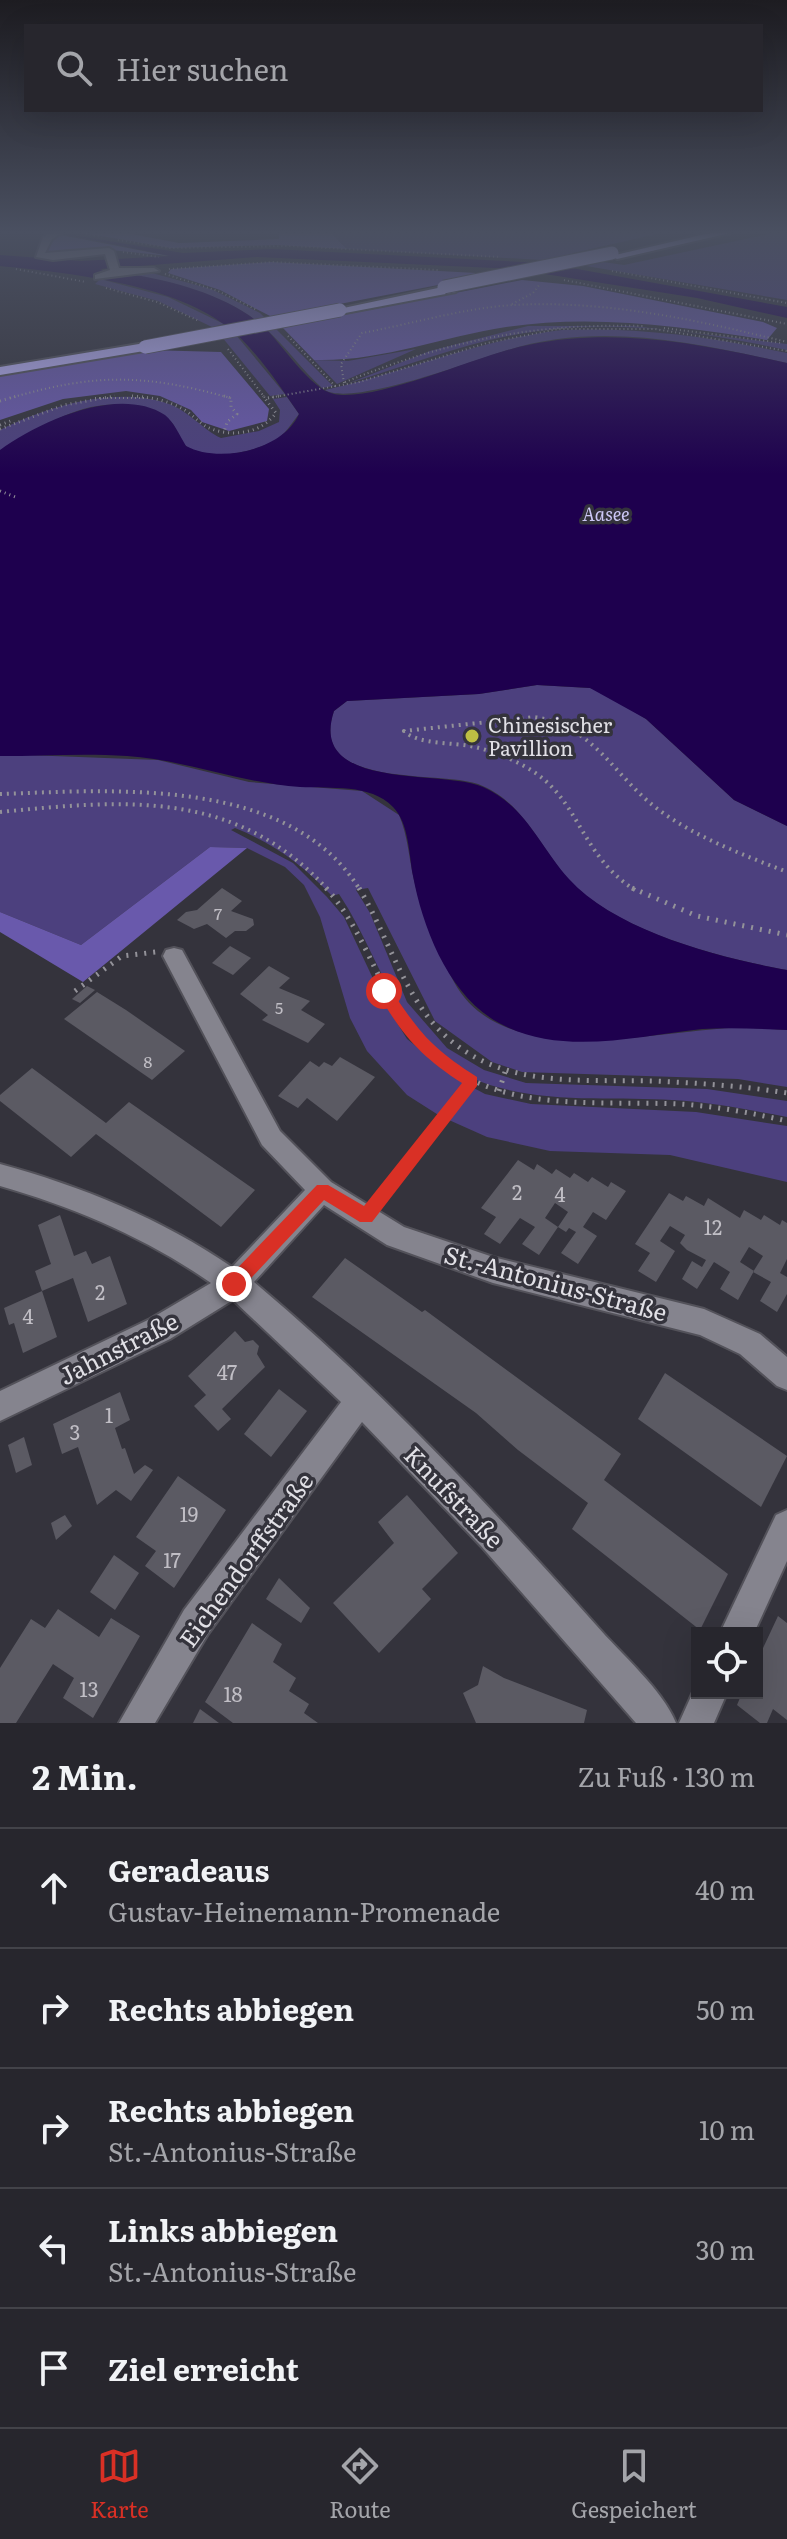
<!DOCTYPE html>
<html lang="de">
<head>
<meta charset="utf-8">
<style>
	body { margin:0; font-family:Literata,serif; background:#333239; color:#f1f3f6 }
	.controls { position:absolute; right:24px; bottom:24px; display:grid; overflow:hidden; border-radius:0px; box-shadow:0 8px 32px #0002 }
	.controls button { width:72px; height:72px; display:grid; place-items:center; padding:0; border:0; border-bottom:2px solid #434349; background:#27262d; color:#f1f3f6; font:40px sans-serif }
	.stop { position:absolute; width:24px; height:24px; margin:-18px; border:6px solid #d93025; border-radius:50%; background:#fff }
	.stop.end { background:#d93025; border-color:#fff; box-shadow:0 2px 8px #0008 }
	.list { margin:0; padding:0; list-style:none }
	h2 { display:flex; justify-content:space-between; align-items:center; height:104px; margin:0; padding:0 32px; font-size:34px }
	h2 small { font-size:26px; font-weight:400; color:#a4a5aa }
	.list li { display:grid; grid-template-columns:52px 1fr auto; gap:24px; align-items:center; box-sizing:border-box; height:120px; padding:0 32px; border-top:2px solid #434349 }
	.list b { display:block; font-size:30px; white-space:nowrap }
	.list p { margin:0; font-size:26px; white-space:nowrap; color:#a4a5aa }
	.list em { font-size:26px; font-style:normal; color:#a4a5aa }
	.icon { flex:none; width:44px; height:44px; fill:none; stroke:currentColor; stroke-width:2; stroke-linecap:round; stroke-linejoin:round }
	.map { position:relative; flex:none; width:787px; height:1723px; overflow:hidden }
	.search { position:absolute; background:#27262d; box-shadow:0 8px 32px #0002; left:24px; right:24px; top:24px; height:88px; display:flex; align-items:center; gap:20px; box-sizing:border-box; padding:0 28px; border-radius:0px; color:#a4a5aa; font-size:30px }
	.sheet { height:704px; background:#27262d }
	nav { display:flex; justify-content:space-around; align-items:center; box-sizing:border-box; height:112px; border-top:2px solid #434349; background:#27262d; font-size:22px; color:#a4a5aa }
	nav a { display:grid; justify-items:center; gap:4px }
	nav .on { color:#d93025 }
	.map>svg:first-child { display:block }
</style>
</head>
<body>
<div class="map">
<svg width="787" height="1723" viewBox="0 0 787 1723">
	<rect width="100%" height="100%" fill="#34333c"/>
	<g fill="#4c407e">
		<polygon points="331,233 661,233 573,253 559,261 347,249"/>
		<polygon points="773,233 787,233 787,300 586,266 603,262 624,265"/>
		<path d="M148 272 211 289 260 313 333 386 322 388C302 370 286 347 266 329 228 293 175 286 127 274Z"/>
		<polygon points="100,279 168,297 224,324 212,327 158,301 95,284"/>
		<path d="M528 326H633L787 344V350C706 333 621 319 538 331 474 339 411 365 349 383L430 351Z"/>
		<path d="M562 330C639 327 712 337 787 353V363C697 343 599 321 508 350 474 360 352 407 325 390 404 373 480 339 562 330Z"/>
		<polygon points="236,335 285,394 270,396 222,337"/>
		<polygon points="416,349 337,384 314,360 348,361"/>
		<path d="M287 397 299 414C291 424 285 435 274 441 253 452 204 464 185 445 179 440 177 430 173 424 166 415 145 408 134 406 82 397 37 427 0 457V430C47 406 117 385 169 404 189 411 203 430 221 438L259 431 279 422 280 410 273 399Z"/>
		<path d="M537 685 590 688 606 694 646 719 734 800 787 826V970C720 958 616 931 569 880 539 846 523 801 478 784 438 770 307 790 334 711L347 701 479 694Z"/>
		<path d="M0 754 158 760 249 782 362 791 399 815C408 836 409 859 414 880 422 916 437 950 454 982 503 1072 652 1031 732 1028 750 1027 769 1029 787 1030V1087L738 1079 522 1072 492 1062 435 1021 368 888 356 890 370 913 407 1002 447 1048 484 1070 526 1083 707 1089 787 1101V1117C749 1110 711 1102 672 1100 599 1095 497 1110 437 1055 390 1012 374 946 339 894L332 896C303 865 275 844 235 828L231 830 293 863 327 897 344 917 384 1002 407 1039 457 1079 485 1094 531 1104 696 1112 787 1126V1182L670 1155 550 1151 487 1137 440 1116 407 1095 367 1051 350 1018 320 917 304 885 285 867 247 848 210 847 81 945 0 912Z"/>
	</g>
	<g fill="#6959ac">
		<polygon points="84,233 126,233 179,243 279,239 279,233 331,233 347,249 277,245 171,248"/>
		<polygon points="56,234 169,256 111,250 44,256 41,251"/>
		<polygon points="271,262 495,274 272,317 220,290 168,273 171,269"/>
		<path d="M522 280 583 286 763 322 777 328 767 340C682 326 591 314 506 327 440 337 381 362 314 360L282 327Z"/>
		<polygon points="147,350 221,352 269,409 267,421 229,431 202,422 191,410 160,396 126,391 63,399 0,420 0,376"/>
		<polygon points="210,847 247,848 83,982 0,932 0,912 81,945"/>
	</g>
	<path fill="#1e004e" d="M59 233 183 253 272 249 544 263 787 307V318L697 298 513 269 257 257 100 269C110 273 119 273 129 274 175 281 229 296 264 327 282 344 310 389 334 394 376 403 480 354 528 345 616 327 701 344 787 363V826L734 800 646 719 590 688 537 685 479 694 347 701 334 711C307 792 444 769 483 787 526 806 540 847 569 879 616 931 720 958 787 970V1030C759 1029 731 1027 702 1029 637 1036 561 1057 499 1023 449 996 423 929 413 876 409 855 409 823 393 807 370 783 330 789 300 787 241 783 186 760 127 756 85 753 42 756 0 756V450C39 422 118 385 165 415 174 422 180 436 186 446 219 464 283 450 299 414 279 385 254 346 225 325 169 283 68 273 0 266V255L81 261 170 256Z"/>
	<g fill="#5b5a63" fill-rule="evenodd">
		<polygon points="222,888 242,901 231,911 253,919 254,925 246,931 235,931 226,938 207,924 194,929 177,920 186,912 197,910"/>
		<polygon points="230,946 251,958 233,975 212,963"/>
		<polygon points="269,966 290,978 279,988 310,1001 301,1010 325,1024 308,1043 262,1020 268,1015 240,994"/>
		<polygon points="87,986 95,990 80,1003 72,999"/>
		<polygon points="97,992 126,1010 185,1051 152,1080 64,1019"/>
		<polygon points="340,1057 375,1077 337,1121 307,1098 298,1108 278,1096 310,1061 319,1067 324,1062 332,1066"/>
		<polygon points="32,1068 106,1123 129,1102 255,1190 221,1227 96,1134 71,1157 0,1101 0,1095"/>
		<path d="M518 1160 534 1170 537 1164 552 1174 556 1169 570 1178 574 1173 588 1182 592 1177 608 1187 611 1182 626 1191 606 1220 593 1212 583 1227 597 1236 578 1264 561 1253 576 1232 569 1228 566 1232 558 1227 539 1255 522 1244 535 1227 520 1218 500 1244 484 1234 496 1217 481 1208ZM555 1203 568 1212 558 1227 545 1218Z"/>
		<polygon points="669,1193 683,1201 686,1196 704,1206 708,1198 740,1218 744,1210 761,1220 764,1215 780,1225 782,1220 787,1223 787,1259 780,1273 787,1277 787,1294 777,1312 760,1301 771,1282 753,1272 763,1256 749,1247 740,1262 754,1271 738,1300 720,1289 730,1272 714,1262 697,1289 682,1279 692,1261 702,1267 706,1260 687,1250 680,1243 685,1235 670,1226 660,1241 675,1251 656,1282 638,1271 650,1253 635,1244"/>
		<polygon points="60,1215 74,1256 86,1251 92,1264 110,1256 127,1304 88,1322 73,1278 42,1291 35,1271 51,1264 38,1225"/>
		<polygon points="345,1258 422,1312 425,1310 621,1454 604,1480 728,1574 700,1630 572,1529 588,1503 518,1450 476,1413 312,1297"/>
		<polygon points="42,1291 57,1337 23,1353 14,1323 9,1325 4,1308"/>
		<polygon points="235,1331 245,1342 253,1340 259,1346 257,1354 265,1367 222,1409 231,1419 218,1431 194,1406 206,1395 188,1376"/>
		<polygon points="665,1373 787,1456 761,1507 638,1419"/>
		<polygon points="279,1389 307,1411 271,1457 244,1434"/>
		<polygon points="120,1392 130,1420 115,1428 122,1449 125,1448 134,1474 145,1465 153,1470 131,1501 116,1490 97,1505 78,1447 62,1454 53,1424"/>
		<polygon points="24,1437 32,1465 16,1473 8,1445"/>
		<polygon points="178,1476 226,1510 174,1588 145,1566 156,1551 136,1537"/>
		<polygon points="407,1495 458,1553 422,1589 431,1599 379,1653 333,1603 394,1543 378,1522"/>
		<polygon points="65,1515 72,1526 56,1540 51,1523"/>
		<polygon points="114,1555 139,1573 115,1610 90,1592"/>
		<polygon points="279,1578 310,1608 301,1623 266,1599"/>
		<polygon points="58,1609 99,1637 111,1618 140,1636 93,1718 63,1698 74,1678 53,1664 16,1723 0,1723 0,1668 31,1619 45,1628"/>
		<polygon points="778,1616 787,1623 787,1720 773,1709 767,1723 760,1723 737,1705 742,1693 757,1693 757,1661"/>
		<polygon points="252,1623 282,1644 273,1662 296,1678 289,1691 309,1704 304,1713 318,1723 233,1723 205,1702"/>
		<polygon points="483,1666 504,1678 587,1710 584,1723 476,1723 463,1693 478,1685"/>
		<polygon points="200,1709 219,1723 193,1723"/>
	</g>
	<g fill="none" stroke-linecap="round" stroke-linejoin="round">
		<g stroke="#53525a" stroke-width="4">
			<g id="minor">
				<polygon points="50,233 62,233 52,239 45,253 109,248 114,251 119,268 154,268 159,271 95,279 95,275 110,270 105,254 53,260 36,257 43,237"/>
				<path d="M174 948 182 950 280 1131 331 1182 404 1227 493 1257 704 1309 760 1334 787 1357V1390L777 1386 740 1354 700 1335 493 1283 387 1245 324 1205 254 1282C376 1384 490 1506 596 1625 620 1653 663 1690 676 1723H636L481 1546 362 1422 208 1634 155 1723H119L184 1610 341 1402 233 1300 170 1339 0 1421V1391L150 1319 211 1283C148 1239 74 1207 0 1186V1164C81 1186 162 1219 232 1267L305 1190 262 1145 163 956 166 950Z"/>
				<polygon points="787,1510 787,1561 754,1633 720,1633 776,1515"/>
				<polygon points="697,1683 697,1693 727,1693 714,1723 679,1723"/>
			</g>
		</g>
		<g stroke="#53525a" stroke-width="4">
			<g id="highway">
				<polygon points="710,233 730,233 617,259 611,256"/>
				<polygon points="452,285 456,286 456,292 340,314 334,310"/>
				<polygon points="145,343 150,344 150,350 0,375 0,367"/>
			</g>
		</g>
		<g stroke="#939299" stroke-width="2" stroke-dasharray="1 3" stroke-linecap="butt">
			<polyline points="82,233 102,237"/>
			<polyline points="118,240 170,248 289,246 501,257"/>
			<polyline points="123,252 159,257"/>
			<polyline points="16,269 86,282"/>
			<polyline points="169,269 272,262 439,270"/>
			<polyline points="612,271 787,303"/>
			<polyline points="165,274 218,291 257,310"/>
			<polyline points="564,280 787,324"/>
			<polyline points="106,288 157,302 199,321"/>
			<polyline points="512,304 533,293 540,284"/>
			<polyline points="664,328 782,343"/>
			<polyline points="288,336 336,387"/>
			<polyline points="228,349 265,398"/>
			<path d="M345 382C447 341 533 323 643 326"/>
			<path d="M344 383 341 364 362 333C411 324 464 308 513 305 607 300 697 320 787 342"/>
			<path d="M10 398C97 373 144 374 231 398"/>
			<polyline points="95,398 150,398"/>
			<polyline points="268,398 359,382 487,343 558,329 655,329 787,351"/>
		</g>
		<g stroke="#939299" stroke-width="3" stroke-dasharray="1 4" stroke-linecap="butt">
			<path d="M132 396C149 397 166 400 181 408 191 413 198 422 207 427 230 438 261 434 276 413L263 396"/>
			<polyline points="224,396 231,398 231,407 237,414 227,422 224,432"/>
			<polyline points="268,398 279,396"/>
			<polyline points="0,401 17,396"/>
			<polyline points="0,425 13,420"/>
			<polyline points="0,429 64,405 115,396"/>
			<polyline points="0,491 18,498"/>
		</g>
		<g stroke="#939299" stroke-width="4" stroke-dasharray="2 5" stroke-linecap="butt">
			<path d="M0 794C116 790 290 776 360 890"/>
			<path d="M0 812C123 800 236 788 328 890"/>
			<path d="M635 890C582 856 581 806 537 774 518 761 496 752 475 747 454 742 418 745 404 731L534 717C594 725 615 778 659 810 697 838 744 855 787 872"/>
		</g>
		<g stroke="#939299" stroke-width="5" stroke-dasharray="2 7" stroke-linecap="butt">
			<path d="M326 888C365 931 378 989 414 1034 482 1117 584 1100 679 1104 715 1106 752 1113 787 1121"/>
			<path d="M359 888C385 931 400 983 432 1022 490 1090 573 1079 653 1081 698 1083 743 1086 787 1093"/>
			<polyline points="632,888 697,916 787,935"/>
			<polyline points="75,991 122,956 156,952"/>
			<polyline points="499,1091 505,1072"/>
			<polyline points="378,1203 472,1082"/>
		</g>
		<use href="#minor" fill="#85848e" fill-rule="evenodd"/>
		<use href="#highway" fill="#b8aff5" fill-rule="evenodd"/>
		<g stroke="#53525a" stroke-width="15" stroke-linecap="butt">
			<g id="highway-bridge">
				<polyline points="444,287 612,253"/>
				<polyline points="145,347 340,310"/>
			</g>
		</g>
		<use href="#highway-bridge" stroke="#b8aff5" stroke-width="13"/>
	</g>
	<linearGradient id="sky" x2="0" y2="1"><stop stop-color="#1d1c21"/><stop offset="0.49" stop-color="#4a5061"/><stop offset="1" stop-color="#4a5061" stop-opacity="0"/></linearGradient>
	<rect width="787" height="474" fill="url(#sky)"/>
	<path fill="#d93025" d="M384 985 389 987C420 1033 430 1047 477 1077V1086L372 1222H360L324 1200 240 1290H228V1278L317 1185H328L364 1206 462 1083C421 1057 400 1033 377 991Z"/>
	<circle fill="#bdbf43" stroke="#34333c" stroke-width="3" cx="472" cy="736" r="8"/>
	<g text-anchor="middle" dominant-baseline="central" stroke-width="7" stroke-linejoin="round" paint-order="stroke">
		<g font-size="16" fill="#c0bec5">
			<text x="218" y="913">7</text>
			<text x="279" y="1007">5</text>
			<text x="148" y="1061">8</text>
		</g>
		<g font-size="18" font-style="italic" fill="#cdc8f6" stroke="#34333c">
			<text x="606" y="513">Aasee</text>
		</g>
		<g font-size="20" fill="#e1e0e6" stroke="#34333c" text-anchor="start">
			<text x="488" y="724">Chinesischer<tspan x="488" dy="23">Pavillion</tspan></text>
		</g>
		<g font-size="20" fill="#c0bec5">
			<text x="517" y="1191">2</text>
			<text x="560" y="1193">4</text>
			<text x="713" y="1226">12</text>
			<text x="100" y="1291">2</text>
			<text x="28" y="1315">4</text>
			<text x="227" y="1371">47</text>
			<text x="109" y="1414">1</text>
			<text x="75" y="1431">3</text>
			<text x="189" y="1513">19</text>
			<text x="172" y="1559">17</text>
			<text x="89" y="1688">13</text>
			<text x="233" y="1693">18</text>
		</g>
		<g font-size="24" fill="#e1e0e6" stroke="#34333c">
			<text transform="translate(556 1282) rotate(15)">St.-Antonius-Straße</text>
			<text transform="translate(118 1347) rotate(-27)">Jahnstraße</text>
			<text transform="translate(455 1496) rotate(46)">Knufstraße</text>
			<text transform="translate(245 1559) rotate(-54)">Eichendorffstraße</text>
		</g>
	</g>
</svg>
<div class="controls">
<button><svg class="icon" aria-label="locate" viewBox="0 0 24 24"><circle cx="12" cy="12" r="6"/><path d="M12 2v4M12 18v4M2 12h4M18 12h4"/></svg></button>
</div>
<div class="stop" style="left:384px;top:991px"></div>
<div class="stop end" style="left:234px;top:1284px"></div>
<div class="search"><svg class="icon" aria-label="search" viewBox="0 0 24 24"><circle cx="10" cy="10" r="6"/><path d="M15 15l6 6"/></svg>Hier suchen</div>
</div>
<section class="sheet">
<h2>2 Min.<small>Zu Fuß · 130 m</small></h2>
<ul class="list">
<li><svg class="icon" aria-label="ahead" viewBox="0 0 24 24"><path d="M12 20V5M6 11l6-6 6 6"/></svg><div><b>Geradeaus</b><p>Gustav-Heinemann-Promenade</p></div><em>40 m</em></li>
<li><svg class="icon" aria-label="right" viewBox="0 0 24 24"><path d="M7 20v-9h11M14 6l5 5-5 5"/></svg><div><b>Rechts abbiegen</b></div><em>50 m</em></li>
<li><svg class="icon" aria-label="right" viewBox="0 0 24 24"><path d="M7 20v-9h11M14 6l5 5-5 5"/></svg><div><b>Rechts abbiegen</b><p>St.-Antonius-Straße</p></div><em>10 m</em></li>
<li><svg class="icon" aria-label="left" viewBox="0 0 24 24"><path d="M17 20v-9H6M10 6l-5 5 5 5"/></svg><div><b>Links abbiegen</b><p>St.-Antonius-Straße</p></div><em>30 m</em></li>
<li><svg class="icon" aria-label="arrive" viewBox="0 0 24 24"><path d="M6 21V4h12l-3 4 3 4H6"/></svg><div><b>Ziel erreicht</b></div></li>
</ul>
</section>
<nav>
<a class="on"><svg class="icon" aria-label="map" viewBox="0 0 24 24"><path d="M3 6l6-2 6 2 6-2v14l-6 2-6-2-6 2zM9 4v14M15 6v14"/></svg>Karte</a>
<a><svg class="icon" aria-label="directions" viewBox="0 0 24 24"><path d="M12 3l9 9-9 9-9-9zM9 14v-3h6M13 9l2 2-2 2"/></svg>Route</a>
<a><svg class="icon" aria-label="saved" viewBox="0 0 24 24"><path d="M7 4h10v16l-5-4-5 4z"/></svg>Gespeichert</a>
</nav>
</body>
</html>
